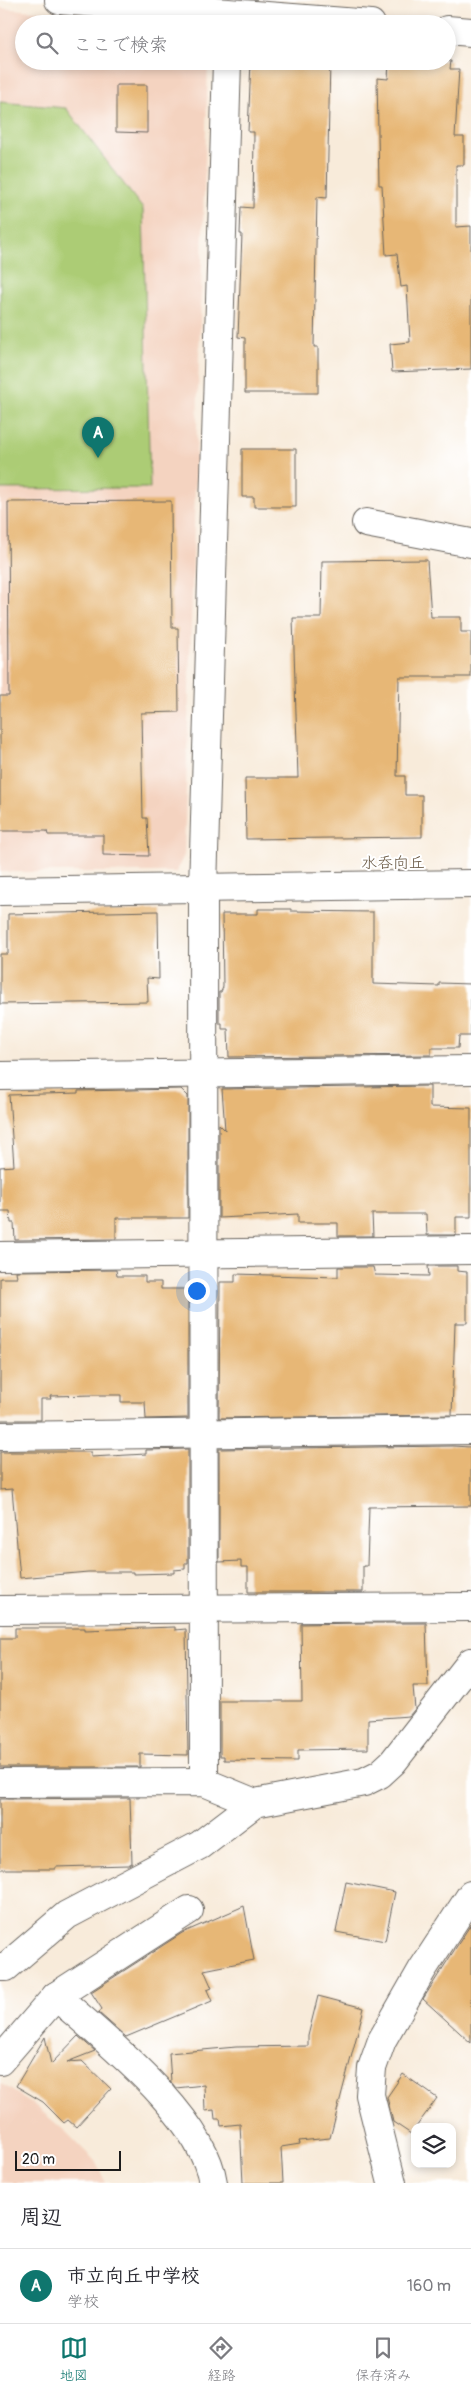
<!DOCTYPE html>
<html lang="ja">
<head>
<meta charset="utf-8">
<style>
	body { margin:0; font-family:Pangolin,"Klee One",sans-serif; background:#f7f7f7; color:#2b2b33 }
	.controls { position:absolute; right:15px; bottom:15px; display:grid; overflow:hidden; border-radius:10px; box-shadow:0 2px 8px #0003 }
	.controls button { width:45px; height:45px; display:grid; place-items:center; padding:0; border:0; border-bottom:1px solid #e1e1e2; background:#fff; color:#2b2b33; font:25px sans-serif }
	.scale { position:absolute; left:15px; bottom:12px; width:106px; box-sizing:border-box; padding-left:5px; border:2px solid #1c1c1c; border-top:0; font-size:14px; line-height:18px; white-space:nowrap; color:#1c1c1c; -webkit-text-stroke:4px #fff; paint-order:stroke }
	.you { position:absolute; left:196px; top:1290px; width:18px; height:18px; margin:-12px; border:4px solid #fff; border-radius:50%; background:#1a73e8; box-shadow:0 0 0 8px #1a73e833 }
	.badge { display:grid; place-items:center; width:32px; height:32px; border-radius:50%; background:#0f766e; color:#fff; font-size:16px; font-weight:700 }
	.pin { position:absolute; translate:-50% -41px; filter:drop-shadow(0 1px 2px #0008) }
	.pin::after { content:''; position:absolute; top:26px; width:18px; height:15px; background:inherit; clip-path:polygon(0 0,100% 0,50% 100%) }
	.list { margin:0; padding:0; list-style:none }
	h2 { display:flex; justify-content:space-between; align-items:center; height:65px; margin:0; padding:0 20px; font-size:21px }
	h2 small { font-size:16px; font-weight:400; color:#7c7c81 }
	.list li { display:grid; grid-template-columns:32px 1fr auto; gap:15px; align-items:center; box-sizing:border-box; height:75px; padding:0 20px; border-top:1px solid #e1e1e2 }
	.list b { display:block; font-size:19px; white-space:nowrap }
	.list p { margin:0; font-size:16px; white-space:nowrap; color:#7c7c81 }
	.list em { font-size:16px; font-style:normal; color:#7c7c81 }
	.icon { flex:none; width:28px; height:28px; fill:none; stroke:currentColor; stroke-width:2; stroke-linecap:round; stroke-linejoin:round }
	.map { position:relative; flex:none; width:471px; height:2183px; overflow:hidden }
	.search { position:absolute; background:#fff; box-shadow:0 2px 8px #0003; left:15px; right:15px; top:15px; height:55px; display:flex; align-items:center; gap:12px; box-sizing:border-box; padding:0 18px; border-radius:28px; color:#7c7c81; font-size:19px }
	.sheet { height:140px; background:#fff }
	nav { display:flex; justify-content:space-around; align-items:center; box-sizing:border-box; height:70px; border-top:1px solid #e1e1e2; background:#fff; font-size:14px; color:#7c7c81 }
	nav a { display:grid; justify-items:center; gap:2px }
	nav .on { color:#0f766e }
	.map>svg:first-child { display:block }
</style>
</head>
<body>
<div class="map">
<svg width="471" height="2183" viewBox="0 0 471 2183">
	<rect width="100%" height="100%" fill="#fff"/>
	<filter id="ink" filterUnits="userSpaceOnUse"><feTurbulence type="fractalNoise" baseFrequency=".02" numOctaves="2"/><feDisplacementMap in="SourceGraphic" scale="10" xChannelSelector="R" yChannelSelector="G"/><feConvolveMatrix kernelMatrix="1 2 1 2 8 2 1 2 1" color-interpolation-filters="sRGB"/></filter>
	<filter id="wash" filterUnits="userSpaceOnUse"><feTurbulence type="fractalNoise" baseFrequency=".0096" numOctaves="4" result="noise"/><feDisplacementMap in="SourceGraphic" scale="20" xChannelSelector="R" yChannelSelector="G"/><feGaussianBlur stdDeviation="1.12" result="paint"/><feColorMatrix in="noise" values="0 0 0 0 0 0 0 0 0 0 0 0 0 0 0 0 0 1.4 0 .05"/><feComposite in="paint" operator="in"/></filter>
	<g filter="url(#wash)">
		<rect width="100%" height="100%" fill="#f8ebda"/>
		<g fill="#f4d3c0">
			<polygon points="0,8 186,24 24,24 24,61 208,61 184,855 176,872 0,872"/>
			<polygon points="0,2083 32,2103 66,2132 95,2161 106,2183 0,2183"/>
		</g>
		<polygon fill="#accc74" stroke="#647448" points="0,102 66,108 143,209 150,488 0,489"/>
		<g id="blocks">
			<g fill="#e7b776">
				<polygon points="251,61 330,61 327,198 317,197 314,347 318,347 318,393 245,393 245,338 238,337 242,234 240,234 241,207 253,208 254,132 248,132"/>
				<polygon points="389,61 451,61 450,69 459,69 455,137 464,137 464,165 456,165 456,227 471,226 471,369 392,372 390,344 410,342 407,286 401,287 397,254 386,255 382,185 379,185 377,78 388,79"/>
				<polygon points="116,85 147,85 147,133 116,132"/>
				<polygon points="242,449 296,449 296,507 254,507 254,497 242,497"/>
				<polygon points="171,501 172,628 178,628 179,712 141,713 143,818 147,818 149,856 103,855 103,835 48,835 47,831 0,831 0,696 9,696 8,502"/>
				<polygon points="427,560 431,617 461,617 461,632 471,632 471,677 399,677 397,776 405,776 405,795 422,795 422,837 246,839 245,778 298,778 293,618 321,618 322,561"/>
				<polygon points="258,909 291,909 291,911 373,912 373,984 439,986 439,983 471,984 471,1036 459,1036 458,1048 431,1048 431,1055 229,1057 228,1029 222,1029 222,1023 219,1023 219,992 221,992 223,987 222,914 258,914"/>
				<polygon points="158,911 159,979 147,978 148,1002 0,1004 0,954 8,954 8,914"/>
				<polygon points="430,1086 430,1107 471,1108 471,1217 456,1217 456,1235 427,1235 426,1214 372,1214 373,1236 338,1236 338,1223 298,1223 298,1214 219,1218 219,1124 225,1130 222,1089"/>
				<polygon points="181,1089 188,1096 188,1218 116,1218 116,1239 15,1240 14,1223 11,1223 10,1211 0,1211 0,1167 14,1166 9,1095 78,1093 78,1091"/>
				<polygon points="428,1266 457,1266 457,1271 467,1272 467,1323 455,1323 452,1415 219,1418 220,1282 235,1282 235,1274 338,1277 338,1267 373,1267 375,1275 429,1276"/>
				<polygon points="116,1270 117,1276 145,1276 145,1282 161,1282 161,1289 188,1289 188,1418 146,1419 145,1402 121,1402 121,1395 94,1395 50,1396 51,1399 41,1399 41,1420 0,1420 0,1278 17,1278 16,1271"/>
				<polygon points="452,1446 471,1447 471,1506 369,1507 367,1566 363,1566 363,1592 248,1592 248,1567 241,1567 241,1561 219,1562 219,1449"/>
				<polygon points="188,1449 188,1563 185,1563 185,1569 174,1570 174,1573 133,1574 133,1572 88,1572 20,1578 12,1489 0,1490 0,1452 91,1452 91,1457 146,1454 146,1450"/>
				<polygon points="363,1623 426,1623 428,1686 413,1686 415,1709 409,1716 368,1719 368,1749 298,1750 298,1761 224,1760 224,1756 220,1756 220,1701 302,1701 301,1624"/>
				<polygon points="175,1627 175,1630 186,1629 188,1755 140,1754 140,1767 0,1767 0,1638 15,1638 15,1628 85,1628 85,1630"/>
				<polygon points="130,1798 132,1863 128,1865 55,1867 55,1869 0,1869 0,1799"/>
				<polygon points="346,1882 395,1892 385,1941 336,1932"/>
				<polygon points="244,1906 254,1960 204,1970 212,1988 207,1990 212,2001 126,2037 99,2013 102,2009 91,1992 182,1933"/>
				<polygon points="471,1924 471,2043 423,1999"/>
				<polygon points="318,1996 364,2008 330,2138 299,2141 300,2144 281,2147 283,2183 243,2183 240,2124 221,2126 220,2119 215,2119 214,2110 205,2111 204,2085 176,2088 171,2082 169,2053 236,2047 308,2046 308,2036"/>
				<polygon points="78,2036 95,2051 67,2062 82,2061 111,2089 76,2127 68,2120 64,2123 43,2102 16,2086 45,2037 51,2064"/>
				<polygon points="403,2074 437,2098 411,2134 393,2122 387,2097"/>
			</g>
		</g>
	</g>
	<g filter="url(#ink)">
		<use href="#blocks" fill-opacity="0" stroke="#69645e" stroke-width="1"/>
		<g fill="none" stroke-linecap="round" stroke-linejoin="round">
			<g stroke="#69645e" stroke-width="30">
				<g id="street">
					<polyline points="59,0 371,24"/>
					<polyline points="447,30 471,32"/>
					<polyline points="366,523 471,543"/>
					<polyline points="0,891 471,884"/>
					<polyline points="0,1076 471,1070"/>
					<polyline points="0,1256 471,1250"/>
					<polyline points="0,1436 471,1430"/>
					<polyline points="0,1610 471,1607"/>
					<polyline points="204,1782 203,888 227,61"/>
					<polyline points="0,1783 204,1782 255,1803 364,1782 380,1774 393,1762 471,1662"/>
					<polyline points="0,1967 6,1967 67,1915 200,1845 255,1803"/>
					<path d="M56 1996C104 2039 204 2117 213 2183"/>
					<polyline points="0,2061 56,1996 189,1910"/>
					<polyline points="392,2183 370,2095 372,2068 382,2040 422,1970 471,1895"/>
				</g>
			</g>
			<use href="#street" stroke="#fff" stroke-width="28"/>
		</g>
	</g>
	<g text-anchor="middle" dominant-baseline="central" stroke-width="4" stroke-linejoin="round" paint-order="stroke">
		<g font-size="16" fill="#63523c" stroke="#fff">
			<text x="393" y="863">水呑向丘</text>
		</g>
	</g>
</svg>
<div class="controls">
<button><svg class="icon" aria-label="layers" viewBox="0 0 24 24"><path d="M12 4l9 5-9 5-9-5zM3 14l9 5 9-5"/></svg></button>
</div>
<div class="scale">20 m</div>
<div class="you"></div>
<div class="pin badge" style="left:98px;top:458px">A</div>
<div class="search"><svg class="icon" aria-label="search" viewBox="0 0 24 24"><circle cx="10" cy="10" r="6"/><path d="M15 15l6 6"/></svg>ここで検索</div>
</div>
<section class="sheet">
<h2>周辺<small></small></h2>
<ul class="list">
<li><span class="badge">A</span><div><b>市立向丘中学校</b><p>学校</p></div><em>160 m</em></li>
</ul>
</section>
<nav>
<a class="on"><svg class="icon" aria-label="map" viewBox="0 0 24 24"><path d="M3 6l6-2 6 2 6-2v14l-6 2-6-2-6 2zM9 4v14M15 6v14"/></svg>地図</a>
<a><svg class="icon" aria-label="directions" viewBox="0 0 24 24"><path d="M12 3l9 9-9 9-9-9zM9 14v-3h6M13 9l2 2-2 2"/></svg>経路</a>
<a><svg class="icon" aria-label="saved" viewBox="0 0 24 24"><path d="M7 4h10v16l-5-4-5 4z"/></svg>保存済み</a>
</nav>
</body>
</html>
